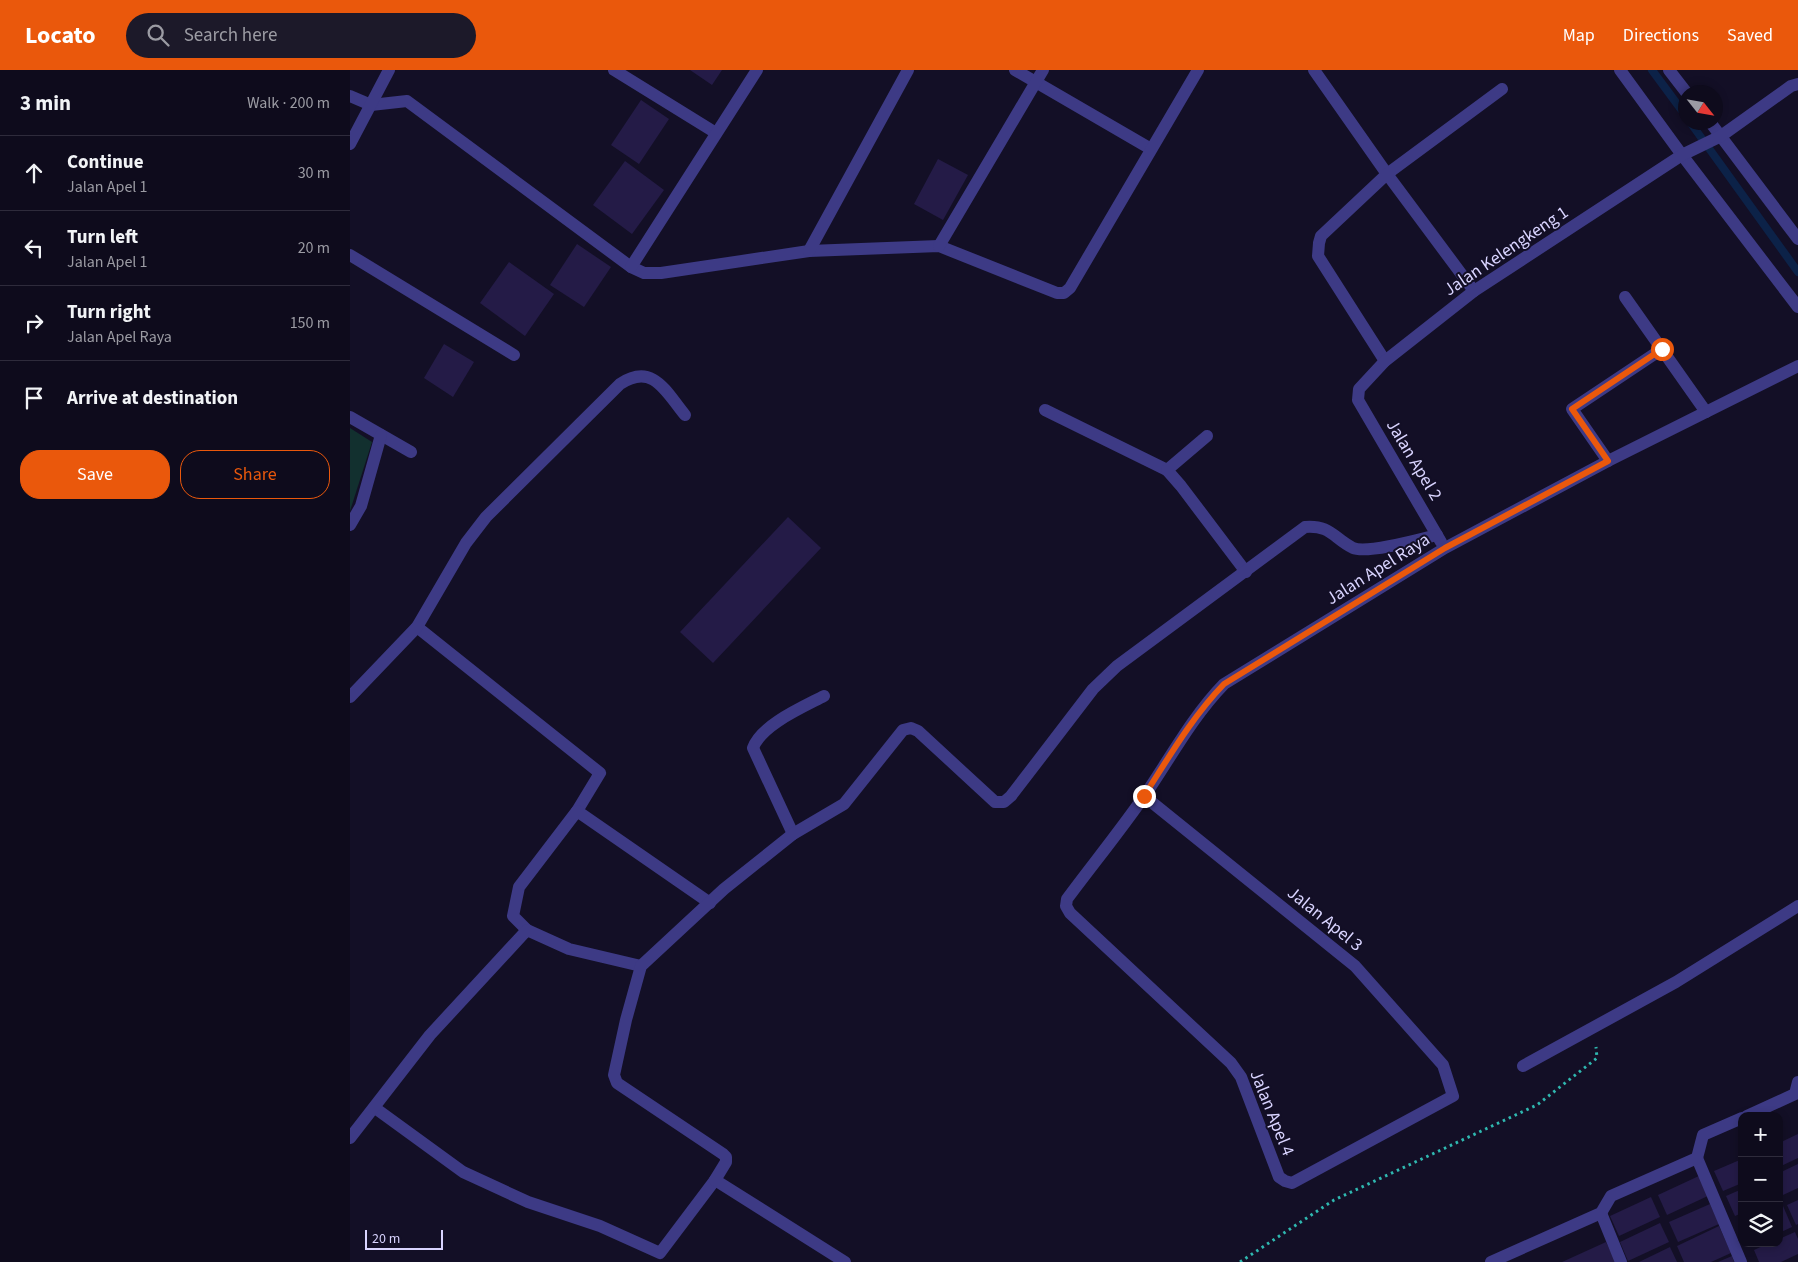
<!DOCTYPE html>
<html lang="en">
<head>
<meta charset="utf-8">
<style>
	body { margin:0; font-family:"Source Sans 3",sans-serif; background:#1c1929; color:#f1f3f6 }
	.controls { position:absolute; right:15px; bottom:15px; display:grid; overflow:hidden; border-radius:10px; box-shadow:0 2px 8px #0003 }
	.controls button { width:45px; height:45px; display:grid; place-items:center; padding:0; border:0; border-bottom:1px solid #2e2b3b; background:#0e0b1c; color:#f1f3f6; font:25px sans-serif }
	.compass { position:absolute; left:1328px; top:15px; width:45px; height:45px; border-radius:50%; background:#0e0b1c; box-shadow:0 2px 8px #0003; rotate:121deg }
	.scale { position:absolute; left:15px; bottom:12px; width:78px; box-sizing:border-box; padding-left:5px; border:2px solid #d9d4ff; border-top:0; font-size:14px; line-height:18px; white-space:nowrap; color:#d9d4ff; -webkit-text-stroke:4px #130f26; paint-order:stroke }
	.stop { position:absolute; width:15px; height:15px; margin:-11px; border:4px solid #ea580c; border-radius:50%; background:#fff }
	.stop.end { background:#ea580c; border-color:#fff; box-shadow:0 1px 5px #0008 }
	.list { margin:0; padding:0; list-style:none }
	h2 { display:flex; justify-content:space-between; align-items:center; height:65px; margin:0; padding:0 20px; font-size:21px }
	h2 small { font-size:16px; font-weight:400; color:#9b9ba3 }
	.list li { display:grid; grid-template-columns:32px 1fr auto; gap:15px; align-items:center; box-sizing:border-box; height:75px; padding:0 20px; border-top:1px solid #2e2b3b }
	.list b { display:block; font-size:19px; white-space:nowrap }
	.list p { margin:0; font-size:16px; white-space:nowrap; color:#9b9ba3 }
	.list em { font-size:16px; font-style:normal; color:#9b9ba3 }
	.actions { display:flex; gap:10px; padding:15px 20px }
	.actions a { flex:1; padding:11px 0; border:1px solid #ea580c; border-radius:20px; text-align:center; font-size:18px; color:#ea580c }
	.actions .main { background:#ea580c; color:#fff }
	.icon { flex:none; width:28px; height:28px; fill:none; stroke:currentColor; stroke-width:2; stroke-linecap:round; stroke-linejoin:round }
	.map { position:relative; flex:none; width:1448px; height:1192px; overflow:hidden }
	header { display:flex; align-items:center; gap:30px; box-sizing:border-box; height:70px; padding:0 25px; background:#ea580c; color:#fff }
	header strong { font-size:24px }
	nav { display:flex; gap:28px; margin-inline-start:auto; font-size:18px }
	.search { width:350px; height:45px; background:#1c1929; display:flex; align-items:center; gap:12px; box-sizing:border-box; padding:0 18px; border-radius:28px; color:#9b9ba3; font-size:19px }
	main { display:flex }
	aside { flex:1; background:#0e0b1c }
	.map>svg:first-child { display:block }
</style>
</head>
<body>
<header>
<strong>Locato</strong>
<div class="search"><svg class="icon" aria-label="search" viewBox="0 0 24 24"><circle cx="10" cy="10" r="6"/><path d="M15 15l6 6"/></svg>Search here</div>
<nav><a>Map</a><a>Directions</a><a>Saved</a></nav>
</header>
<main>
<aside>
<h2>3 min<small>Walk · 200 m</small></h2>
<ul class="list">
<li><svg class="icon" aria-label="ahead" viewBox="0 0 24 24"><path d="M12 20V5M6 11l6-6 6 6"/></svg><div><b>Continue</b><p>Jalan Apel 1</p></div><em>30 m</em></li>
<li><svg class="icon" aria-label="left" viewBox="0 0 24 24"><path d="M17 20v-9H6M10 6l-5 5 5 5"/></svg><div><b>Turn left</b><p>Jalan Apel 1</p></div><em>20 m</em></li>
<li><svg class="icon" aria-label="right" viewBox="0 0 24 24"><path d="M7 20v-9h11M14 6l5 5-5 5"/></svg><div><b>Turn right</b><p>Jalan Apel Raya</p></div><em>150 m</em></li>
<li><svg class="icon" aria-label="arrive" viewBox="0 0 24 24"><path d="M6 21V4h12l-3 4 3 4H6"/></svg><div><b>Arrive at destination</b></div></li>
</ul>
<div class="actions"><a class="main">Save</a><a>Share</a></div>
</aside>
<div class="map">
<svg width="1448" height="1192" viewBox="0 0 1448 1192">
	<rect width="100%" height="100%" fill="#130f26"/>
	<polygon fill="#12302f" points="0,358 22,372 0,441"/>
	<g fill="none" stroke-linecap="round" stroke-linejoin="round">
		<g stroke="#0c2248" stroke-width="8">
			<polyline points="1302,0 1336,46"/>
			<polyline points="1340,52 1448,202"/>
		</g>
	</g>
	<g fill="#241b47">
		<polygon points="340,0 372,0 362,15"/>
		<polygon points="291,30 319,49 289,94 261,75"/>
		<polygon points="588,89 618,105 593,150 564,134"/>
		<polygon points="275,91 314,120 282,164 243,135"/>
		<polygon points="227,174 261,197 234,237 200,215"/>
		<polygon points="159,192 204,224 175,266 130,233"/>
		<polygon points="94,274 124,292 103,327 74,308"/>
		<polygon points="438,447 471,478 363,593 330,562"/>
		<polygon points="1448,1064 1448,1088 1429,1097 1429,1073"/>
		<polygon points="1392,1089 1392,1113 1373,1121 1364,1101"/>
		<polygon points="1448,1094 1448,1118 1433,1125 1429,1117 1429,1103"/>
		<polygon points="1351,1105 1360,1125 1317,1145 1308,1125"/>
		<polygon points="1392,1119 1392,1143 1385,1146 1376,1126"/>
		<polygon points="1301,1127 1310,1147 1269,1166 1260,1146"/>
		<polygon points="1448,1130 1448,1154 1446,1155 1437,1135"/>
		<polygon points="1360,1134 1369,1154 1328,1172 1319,1152"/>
		<polygon points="1433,1136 1442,1157 1429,1163 1429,1138"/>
		<polygon points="1310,1153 1319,1172 1278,1191 1270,1172"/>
		<polygon points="1369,1156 1381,1183 1361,1192 1334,1192 1327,1176"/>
		<polygon points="1445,1162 1448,1169 1448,1184 1431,1192 1409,1192 1404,1180 1419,1173 1429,1173 1429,1169"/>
		<polygon points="1256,1172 1266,1192 1212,1192"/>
		<polygon points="1320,1177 1327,1192 1289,1192"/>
		<polygon points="1382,1186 1384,1192 1368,1192"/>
	</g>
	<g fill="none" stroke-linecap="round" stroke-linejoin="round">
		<polyline stroke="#2fb8b0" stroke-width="3" stroke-dasharray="2.5 4" stroke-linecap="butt" points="890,1192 984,1130 1187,1035 1247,988 1246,977"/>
		<polyline stroke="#3d3a85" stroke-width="12" points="695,340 817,400"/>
		<g stroke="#3d3a85" stroke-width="12">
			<polyline points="264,0 366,63"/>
			<polyline points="665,0 801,79"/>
			<polyline points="964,0 1037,104 1124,221"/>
			<polyline points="1270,0 1332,85 1448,237"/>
			<polyline points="1319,0 1336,22"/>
			<polyline points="0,26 21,35 57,31 281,197 294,203 311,203 459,181 589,176 707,223 714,223 720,218 848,0"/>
			<polyline points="1360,52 1448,169"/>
			<polyline points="0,74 39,0"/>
			<polyline points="589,176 693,0"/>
			<polyline points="459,181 558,0"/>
			<polyline points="0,185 164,285"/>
			<polyline points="281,197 407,0"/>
			<polyline points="1275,227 1356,342"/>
			<polyline points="1035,291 968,186 969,173 971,166 1037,104 1152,19"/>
			<polyline points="0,347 61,382"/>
			<polyline points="857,366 817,400 831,416 896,502"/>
			<polyline points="1258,391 1222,339 1312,279"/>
			<polyline points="0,455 11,436 31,365"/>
			<polyline points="1091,472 1008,330 1009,319 1035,291 1124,221 1332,85 1371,66 1441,16 1448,14"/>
			<polyline points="67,557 250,703 227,741"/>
			<path d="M0 627 67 557 116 473 136 447 270 314C303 292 316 322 335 345"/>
			<path d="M794 726 1005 896 1093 995 1103 1026 942 1113 935 1111 929 1107 891 1007 881 993 720 843 716 836 717 829C743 794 770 761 795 725 821 687 842 647 874 614L1095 478 1258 391 1448 296"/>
			<path d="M443 764 403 678C411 655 453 637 474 626"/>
			<polyline points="177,860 163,846 169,817 227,741 360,833"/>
			<polyline points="1173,996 1326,912 1448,836"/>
			<polyline points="25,1038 113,1102 178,1132 250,1156 310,1183 365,1110"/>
			<polyline points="1397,1046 1445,1024 1448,1012"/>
			<polyline points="0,1068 80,965 177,860 219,879 291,896"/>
			<polyline points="1347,1088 1391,1192"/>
			<polyline points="1251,1143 1271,1192"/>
			<path d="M495 1192 365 1110 376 1092V1087L373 1084 267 1013 264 1005 276 950 291 896 374 819 443 764 494 734 553 660 561 658 568 661 645 732H654L661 726 743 619 767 596 955 457C981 455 983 468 1003 478 1017 484 1071 469 1087 465"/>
			<polyline points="1141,1192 1251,1143 1261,1126 1347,1088 1353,1065 1392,1048"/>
		</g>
	</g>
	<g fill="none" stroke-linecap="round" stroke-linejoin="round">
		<path stroke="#ea580c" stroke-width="6" d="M794 726C819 687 842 647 874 614L1095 478 1258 391 1222 339 1312 279"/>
	</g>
	<g text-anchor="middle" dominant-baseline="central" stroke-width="4" stroke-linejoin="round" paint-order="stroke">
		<g font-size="18" fill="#d9d4ff" stroke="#130f26">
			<text transform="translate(1156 181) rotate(-34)">Jalan Kelengkeng 1</text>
			<text transform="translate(1064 390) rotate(59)">Jalan Apel 2</text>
			<text transform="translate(1028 499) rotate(-32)">Jalan Apel Raya</text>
			<text transform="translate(975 849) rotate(39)">Jalan Apel 3</text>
			<text transform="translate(922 1043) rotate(68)">Jalan Apel 4</text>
		</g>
	</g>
</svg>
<div class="controls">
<button>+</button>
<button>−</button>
<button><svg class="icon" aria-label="layers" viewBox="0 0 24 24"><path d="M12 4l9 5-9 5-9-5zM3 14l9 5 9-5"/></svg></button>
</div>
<svg class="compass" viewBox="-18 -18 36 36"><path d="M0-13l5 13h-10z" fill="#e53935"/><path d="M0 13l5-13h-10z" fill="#9b9ba3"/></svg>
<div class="scale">20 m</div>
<div class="stop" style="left:1312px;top:279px"></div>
<div class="stop end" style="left:794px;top:726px"></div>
</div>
</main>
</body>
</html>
